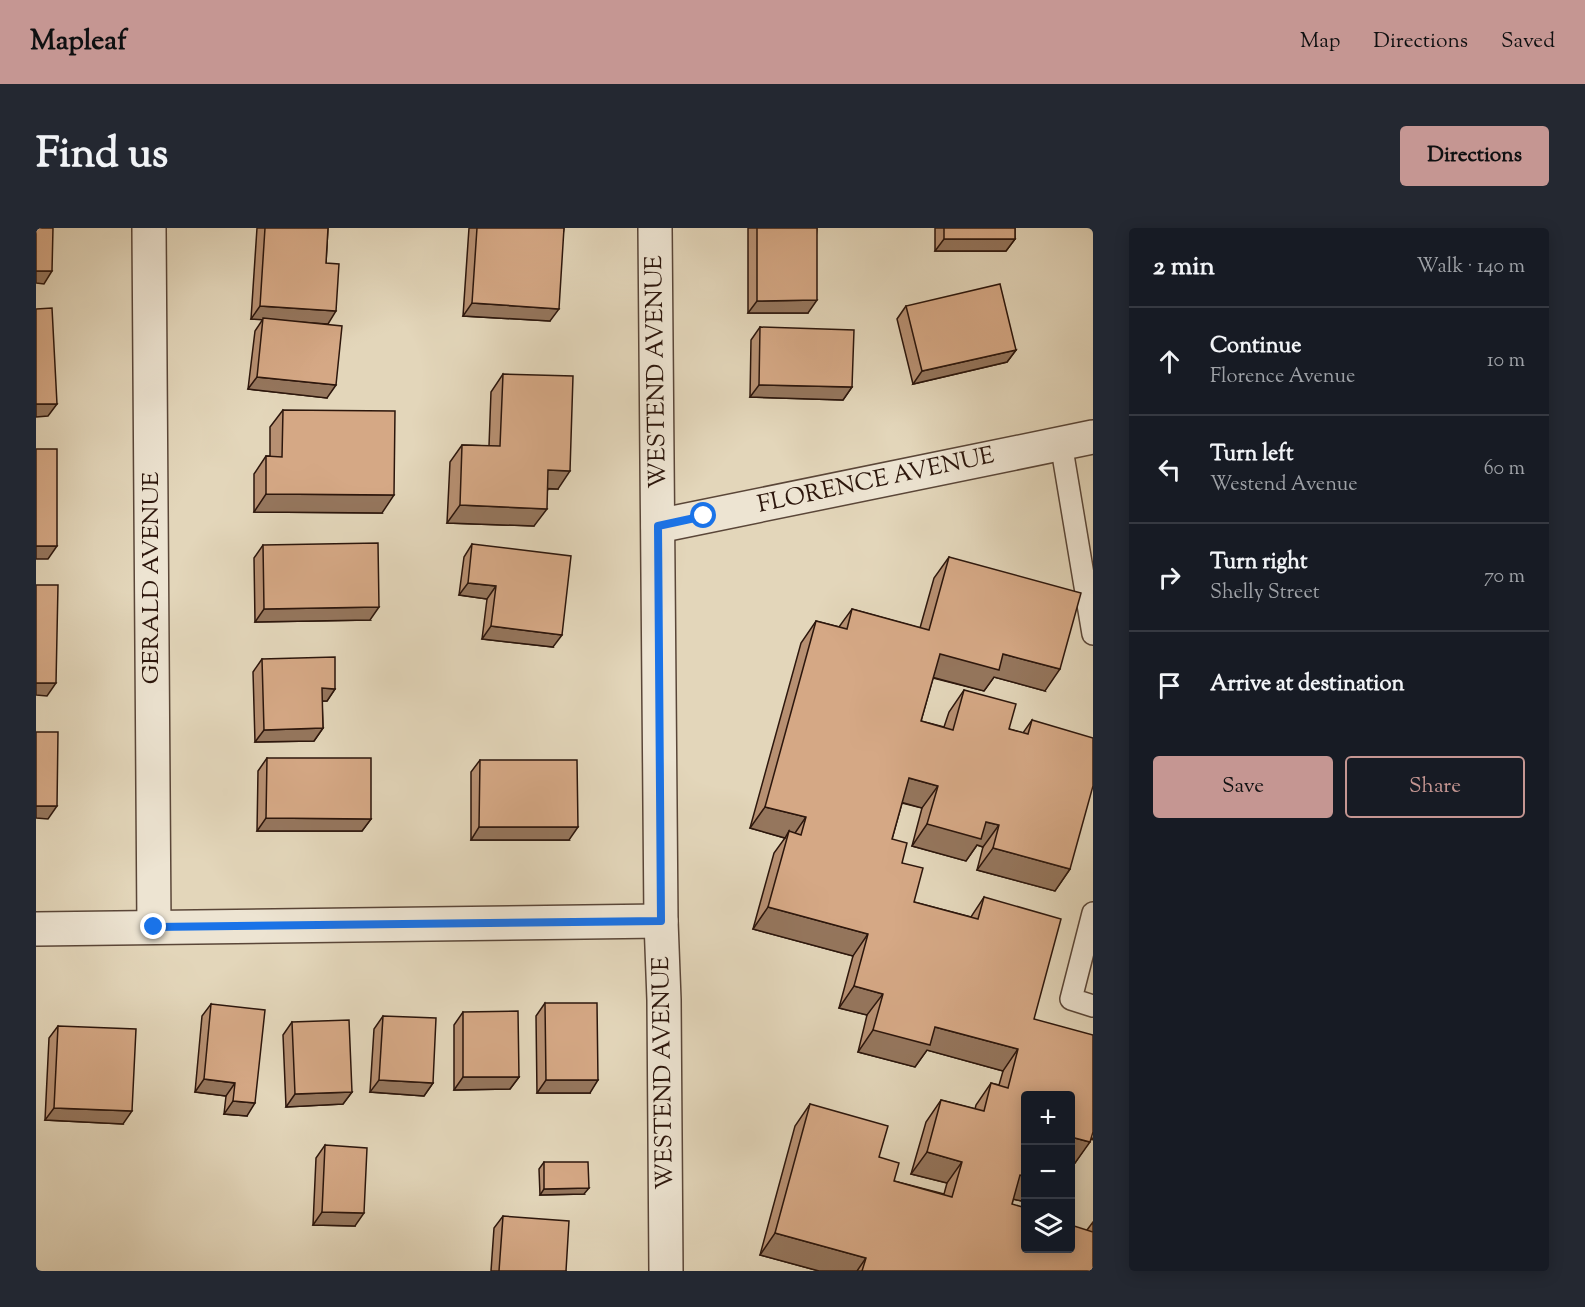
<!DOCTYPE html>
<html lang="en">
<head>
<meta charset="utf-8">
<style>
	body { margin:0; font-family:"Sorts Mill Goudy",serif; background:#242831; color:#f1f3f6 }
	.controls { position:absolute; right:18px; bottom:18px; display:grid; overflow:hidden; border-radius:6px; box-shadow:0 3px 15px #0003 }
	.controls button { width:54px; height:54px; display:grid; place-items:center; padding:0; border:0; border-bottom:2px solid #363941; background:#171b24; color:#f1f3f6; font:30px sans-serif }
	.stop { position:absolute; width:18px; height:18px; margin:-14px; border:4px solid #1a73e8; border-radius:50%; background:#fff }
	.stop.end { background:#1a73e8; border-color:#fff; box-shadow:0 2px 6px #0008 }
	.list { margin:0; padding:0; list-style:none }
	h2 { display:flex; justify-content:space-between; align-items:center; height:78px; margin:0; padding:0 24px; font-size:26px }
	h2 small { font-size:20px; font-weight:400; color:#9ea1a6 }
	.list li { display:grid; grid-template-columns:39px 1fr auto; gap:18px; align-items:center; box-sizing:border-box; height:108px; padding:0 24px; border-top:2px solid #363941 }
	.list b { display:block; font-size:22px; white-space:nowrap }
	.list p { margin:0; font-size:20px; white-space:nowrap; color:#9ea1a6 }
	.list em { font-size:20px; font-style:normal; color:#9ea1a6 }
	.actions { display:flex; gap:12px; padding:18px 24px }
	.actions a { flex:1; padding:14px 0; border:2px solid #c59692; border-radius:6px; text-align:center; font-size:21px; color:#c59692 }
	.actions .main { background:#c59692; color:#111 }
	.icon { flex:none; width:33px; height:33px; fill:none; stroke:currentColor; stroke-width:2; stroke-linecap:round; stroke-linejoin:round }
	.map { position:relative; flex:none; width:1057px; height:1043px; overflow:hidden; border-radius:6px }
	header { display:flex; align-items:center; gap:36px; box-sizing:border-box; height:84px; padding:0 30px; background:#c59692; color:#111 }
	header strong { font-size:28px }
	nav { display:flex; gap:33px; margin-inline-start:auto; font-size:21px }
	.intro { display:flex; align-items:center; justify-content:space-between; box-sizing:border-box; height:144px; padding:0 36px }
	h1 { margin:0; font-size:42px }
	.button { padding:15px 27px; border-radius:6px; background:#c59692; color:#111; font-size:21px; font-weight:700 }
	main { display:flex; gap:36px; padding:0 36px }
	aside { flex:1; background:#171b24; border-radius:6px; box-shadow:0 3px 15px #0003 }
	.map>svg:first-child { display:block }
</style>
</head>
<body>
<header>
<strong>Mapleaf</strong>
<nav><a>Map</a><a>Directions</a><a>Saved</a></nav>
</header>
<div class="intro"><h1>Find us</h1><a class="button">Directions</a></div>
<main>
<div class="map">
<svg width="1057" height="1043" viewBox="0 0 1057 1043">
	<rect width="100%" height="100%" fill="#e3d6ba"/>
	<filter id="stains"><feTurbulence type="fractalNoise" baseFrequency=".00333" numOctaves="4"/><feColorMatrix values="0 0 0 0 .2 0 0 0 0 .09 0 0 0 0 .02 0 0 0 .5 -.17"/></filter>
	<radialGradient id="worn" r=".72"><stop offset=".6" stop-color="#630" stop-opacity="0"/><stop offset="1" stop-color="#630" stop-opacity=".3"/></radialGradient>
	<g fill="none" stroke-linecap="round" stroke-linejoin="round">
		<g stroke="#5a4638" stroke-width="24">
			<g id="service">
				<polyline points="1025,215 1057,406"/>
				<polyline points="1057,685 1035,771 1057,778"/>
			</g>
		</g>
		<g stroke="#5a4638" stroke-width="36">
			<g id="minor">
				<polyline points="113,0 118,699"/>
				<polyline points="619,0 625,693 628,772 630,1043"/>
				<polyline points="622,298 1057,209"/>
				<polyline points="0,701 625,693"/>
			</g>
		</g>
		<use href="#service" stroke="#ede4d2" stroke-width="21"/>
		<use href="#minor" stroke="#ede4d2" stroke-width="33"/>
	</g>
	<g fill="#b79072" stroke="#2c160c" stroke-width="1.5">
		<polygon points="221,0 292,0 290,35 292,96 276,95 291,170 212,161 219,103 227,91 215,91"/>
		<polygon points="433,0 528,0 514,93 427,88"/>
		<polygon points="712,0 781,0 772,85 712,85"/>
		<polygon points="899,0 979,0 979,11 970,23 899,23"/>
		<polygon points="870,78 980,122 971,134 877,156 861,91"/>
		<polygon points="724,99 816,159 807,172 714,169 715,112"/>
		<polygon points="467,146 522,261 512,261 498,298 411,295 414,234 426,217 453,218 455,164"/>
		<polygon points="247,182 346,285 218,284 218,246 230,228 234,228 234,199"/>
		<polygon points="436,316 517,419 446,411 451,371 423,367 428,329"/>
		<polygon points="227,317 334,392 219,394 218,330"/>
		<polygon points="913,329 1009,463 958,449 948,463 897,450 885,493 908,499 913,484 928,462 973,501 987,505 996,492 1034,641 1019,663 941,642 947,619 941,617 930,633 876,618 886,580 866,575 856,611 866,635 878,674 935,689 948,669 998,791 1057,912 1055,911 1039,935 1035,867 990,974 977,971 976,976 990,1020 1051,1002 1057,994 1057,1043 783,1043 724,1027 759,898 774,876 843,929 858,953 908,966 911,955 875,946 890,894 905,872 939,881 940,877 955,855 963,857 967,843 891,822 879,839 822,824 831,787 803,780 817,728 717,701 738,625 749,610 714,600 765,415 780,393 803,399 816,381 884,400 898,350"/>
		<polygon points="226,431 299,461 291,473 286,473 287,500 278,513 219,514 217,444"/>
		<polygon points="231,530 335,591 326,603 221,603 222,543"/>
		<polygon points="444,532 533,612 435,612 435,544"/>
		<polygon points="509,775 554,865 501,865 500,788"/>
		<polygon points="175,776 211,888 188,886 190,868 159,864 166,788"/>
		<polygon points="427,784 483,849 474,861 418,862 418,797"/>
		<polygon points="347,788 397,855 388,868 334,864 338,801"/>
		<polygon points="256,794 316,864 307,876 250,879 247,807"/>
		<polygon points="22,798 87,896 9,892 13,810"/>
		<polygon points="289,917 319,998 277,997 280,930"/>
		<polygon points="508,934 548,966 504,967 503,941"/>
		<polygon points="467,988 530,1043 455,1043 458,1000"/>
	</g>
	<g fill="#95765d" stroke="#2c160c" stroke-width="1.5">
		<polygon points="908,11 979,11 970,23 899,23"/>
		<polygon points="0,43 16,43 8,56 0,55"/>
		<polygon points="781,72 772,85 712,85 721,73"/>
		<polygon points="436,75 523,81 514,93 427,88"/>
		<polygon points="224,78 300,83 292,96 215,91"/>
		<polygon points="980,122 971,134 877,156 886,143"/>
		<polygon points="221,149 300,157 291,170 212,161"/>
		<polygon points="723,157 816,159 807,172 714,169"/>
		<polygon points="0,176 21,176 12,188 0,189"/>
		<polygon points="512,242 534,243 522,261 500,260"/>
		<polygon points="230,266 358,267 346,285 218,284"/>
		<polygon points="424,277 511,281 498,298 411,295"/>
		<polygon points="0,318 21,318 12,331 0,331"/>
		<polygon points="432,355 460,358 451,371 423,367"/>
		<polygon points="343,379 334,392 219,394 228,381"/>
		<polygon points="455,398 526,407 517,419 446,411"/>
		<polygon points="904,426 967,426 1024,441 1009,463 958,449 948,463 888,447"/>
		<polygon points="0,455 20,455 11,468 0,467"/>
		<polygon points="286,460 299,461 291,473 277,473"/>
		<polygon points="287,500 278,513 219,514 228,502"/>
		<polygon points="873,550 902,558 886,580 857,572"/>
		<polygon points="0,578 21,578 12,591 0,590"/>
		<polygon points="729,579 770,589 755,611 753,603 749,610 714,600"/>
		<polygon points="230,590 335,591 326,603 221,603"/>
		<polygon points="950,594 963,597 947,619 941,617 930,633 876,618 891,596"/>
		<polygon points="443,599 542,599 533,612 435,612"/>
		<polygon points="957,620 1034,641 1019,663 941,642"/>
		<polygon points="732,679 832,706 817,728 717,701"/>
		<polygon points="818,758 847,766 831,787 803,780"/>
		<polygon points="899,799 982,821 967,843 891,822 879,839 822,824 837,802"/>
		<polygon points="427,849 483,849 474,861 418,862"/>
		<polygon points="168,851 199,855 190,868 159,864"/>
		<polygon points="343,852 397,855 388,868 334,864"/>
		<polygon points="510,852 562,852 554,865 501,865"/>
		<polygon points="316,864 307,876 250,879 259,866"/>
		<polygon points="197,873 219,875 211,888 188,886"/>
		<polygon points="18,880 96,883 87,896 9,892"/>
		<polygon points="1035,909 1054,914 1039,935 1035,934"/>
		<polygon points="891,924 926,934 911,955 875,946"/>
		<polygon points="984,947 990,948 990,974 968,969"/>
		<polygon points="553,960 548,966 504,967 508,961"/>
		<polygon points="286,984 328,985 319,998 277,997"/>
		<polygon points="739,1005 830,1030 821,1043 783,1043 724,1027"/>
	</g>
	<g fill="#d5a885" stroke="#2c160c" stroke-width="1.5">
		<polygon points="0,0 17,0 16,43 0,43"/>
		<polygon points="229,0 292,0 290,35 303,36 300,83 224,78"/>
		<polygon points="441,0 528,0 523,81 436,75"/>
		<polygon points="721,0 781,0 781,72 721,73"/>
		<rect x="908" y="0" width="71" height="11"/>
		<polygon points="964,56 980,122 886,143 870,78"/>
		<polygon points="16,80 21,176 0,176 0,81"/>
		<polygon points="227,90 306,98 300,157 221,149"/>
		<polygon points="724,99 818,102 816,159 723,157"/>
		<polygon points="467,146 537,148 534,243 512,242 511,281 424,277 426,217 464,218"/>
		<polygon points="247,182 359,183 358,267 230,266 230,228 246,229"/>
		<rect x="0" y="221" width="21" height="97"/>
		<polygon points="342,315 343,379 228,381 227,317"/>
		<polygon points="436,316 535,328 526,407 455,398 460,358 432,355"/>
		<polygon points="913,329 1045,365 1024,441 967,426 963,442 904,426 885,493 917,502 928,462 980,476 973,501 992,506 996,492 1057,510 1057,558 1034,641 957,620 963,597 950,594 945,611 891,596 902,558 873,550 856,611 871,615 866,635 887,640 878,674 942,691 948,669 1025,691 998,791 1057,807 1057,904 1054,914 1035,909 1035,910 1035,867 990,867 990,948 984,947 976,976 990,980 990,1020 1035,1020 1035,997 1057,1004 1057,1043 826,1043 830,1030 739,1005 774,876 852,898 843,929 863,935 858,953 916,969 926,934 891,924 905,872 948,883 955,855 972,860 982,821 899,799 894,817 837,802 847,766 818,758 832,706 732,679 753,603 765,607 770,589 729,579 780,393 811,401 816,381 893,402"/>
		<polygon points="0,357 22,357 20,455 0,455"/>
		<polygon points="299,429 299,461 286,460 287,500 228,502 226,431"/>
		<polygon points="0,504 22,504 21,578 0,578"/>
		<polygon points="231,530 335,530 335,591 230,590"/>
		<polygon points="444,532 541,532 542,599 443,599"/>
		<polygon points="509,775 561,775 562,852 510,852"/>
		<polygon points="175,776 229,782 219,875 197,873 199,855 168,851"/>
		<polygon points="482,783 483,849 427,849 427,784"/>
		<polygon points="347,788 400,790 397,855 343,852"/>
		<polygon points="313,792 316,864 259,866 256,794"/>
		<polygon points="22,798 100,801 96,883 18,880"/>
		<polygon points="289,917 331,920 328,985 286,984"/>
		<polygon points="508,934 552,934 553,960 508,961"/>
		<polygon points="467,988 533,993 530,1043 463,1043"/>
	</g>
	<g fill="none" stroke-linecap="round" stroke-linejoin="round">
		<polyline stroke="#1a73e8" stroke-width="8" points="118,699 625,693 622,298 668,288"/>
	</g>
	<g text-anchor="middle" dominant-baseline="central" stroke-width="5" stroke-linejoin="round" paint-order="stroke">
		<g font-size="24" fill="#2c160c" stroke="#ede4d2">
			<text transform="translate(621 144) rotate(-91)">WESTEND AVENUE</text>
			<text transform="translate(840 253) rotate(-12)">FLORENCE AVENUE</text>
			<text transform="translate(116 350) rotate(-90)">GERALD AVENUE</text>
			<text transform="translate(628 845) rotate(-91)">WESTEND AVENUE</text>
		</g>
	</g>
	<rect width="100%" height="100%" filter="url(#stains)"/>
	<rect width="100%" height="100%" fill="url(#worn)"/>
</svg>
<div class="controls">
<button>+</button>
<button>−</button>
<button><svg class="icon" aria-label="layers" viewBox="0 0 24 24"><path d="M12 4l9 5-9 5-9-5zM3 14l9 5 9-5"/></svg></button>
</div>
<div class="stop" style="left:668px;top:288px"></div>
<div class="stop end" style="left:118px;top:699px"></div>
</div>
<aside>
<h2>2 min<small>Walk · 140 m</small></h2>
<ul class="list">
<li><svg class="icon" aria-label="ahead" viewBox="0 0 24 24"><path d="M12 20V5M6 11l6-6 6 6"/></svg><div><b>Continue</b><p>Florence Avenue</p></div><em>10 m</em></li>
<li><svg class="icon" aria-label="left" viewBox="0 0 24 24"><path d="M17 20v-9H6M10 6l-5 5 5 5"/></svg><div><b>Turn left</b><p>Westend Avenue</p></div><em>60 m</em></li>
<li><svg class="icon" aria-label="right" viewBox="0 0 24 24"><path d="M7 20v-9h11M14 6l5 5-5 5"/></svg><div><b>Turn right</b><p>Shelly Street</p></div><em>70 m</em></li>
<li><svg class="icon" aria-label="arrive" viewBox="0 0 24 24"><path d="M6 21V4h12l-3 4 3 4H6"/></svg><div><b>Arrive at destination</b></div></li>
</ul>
<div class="actions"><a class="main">Save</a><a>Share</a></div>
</aside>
</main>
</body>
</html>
